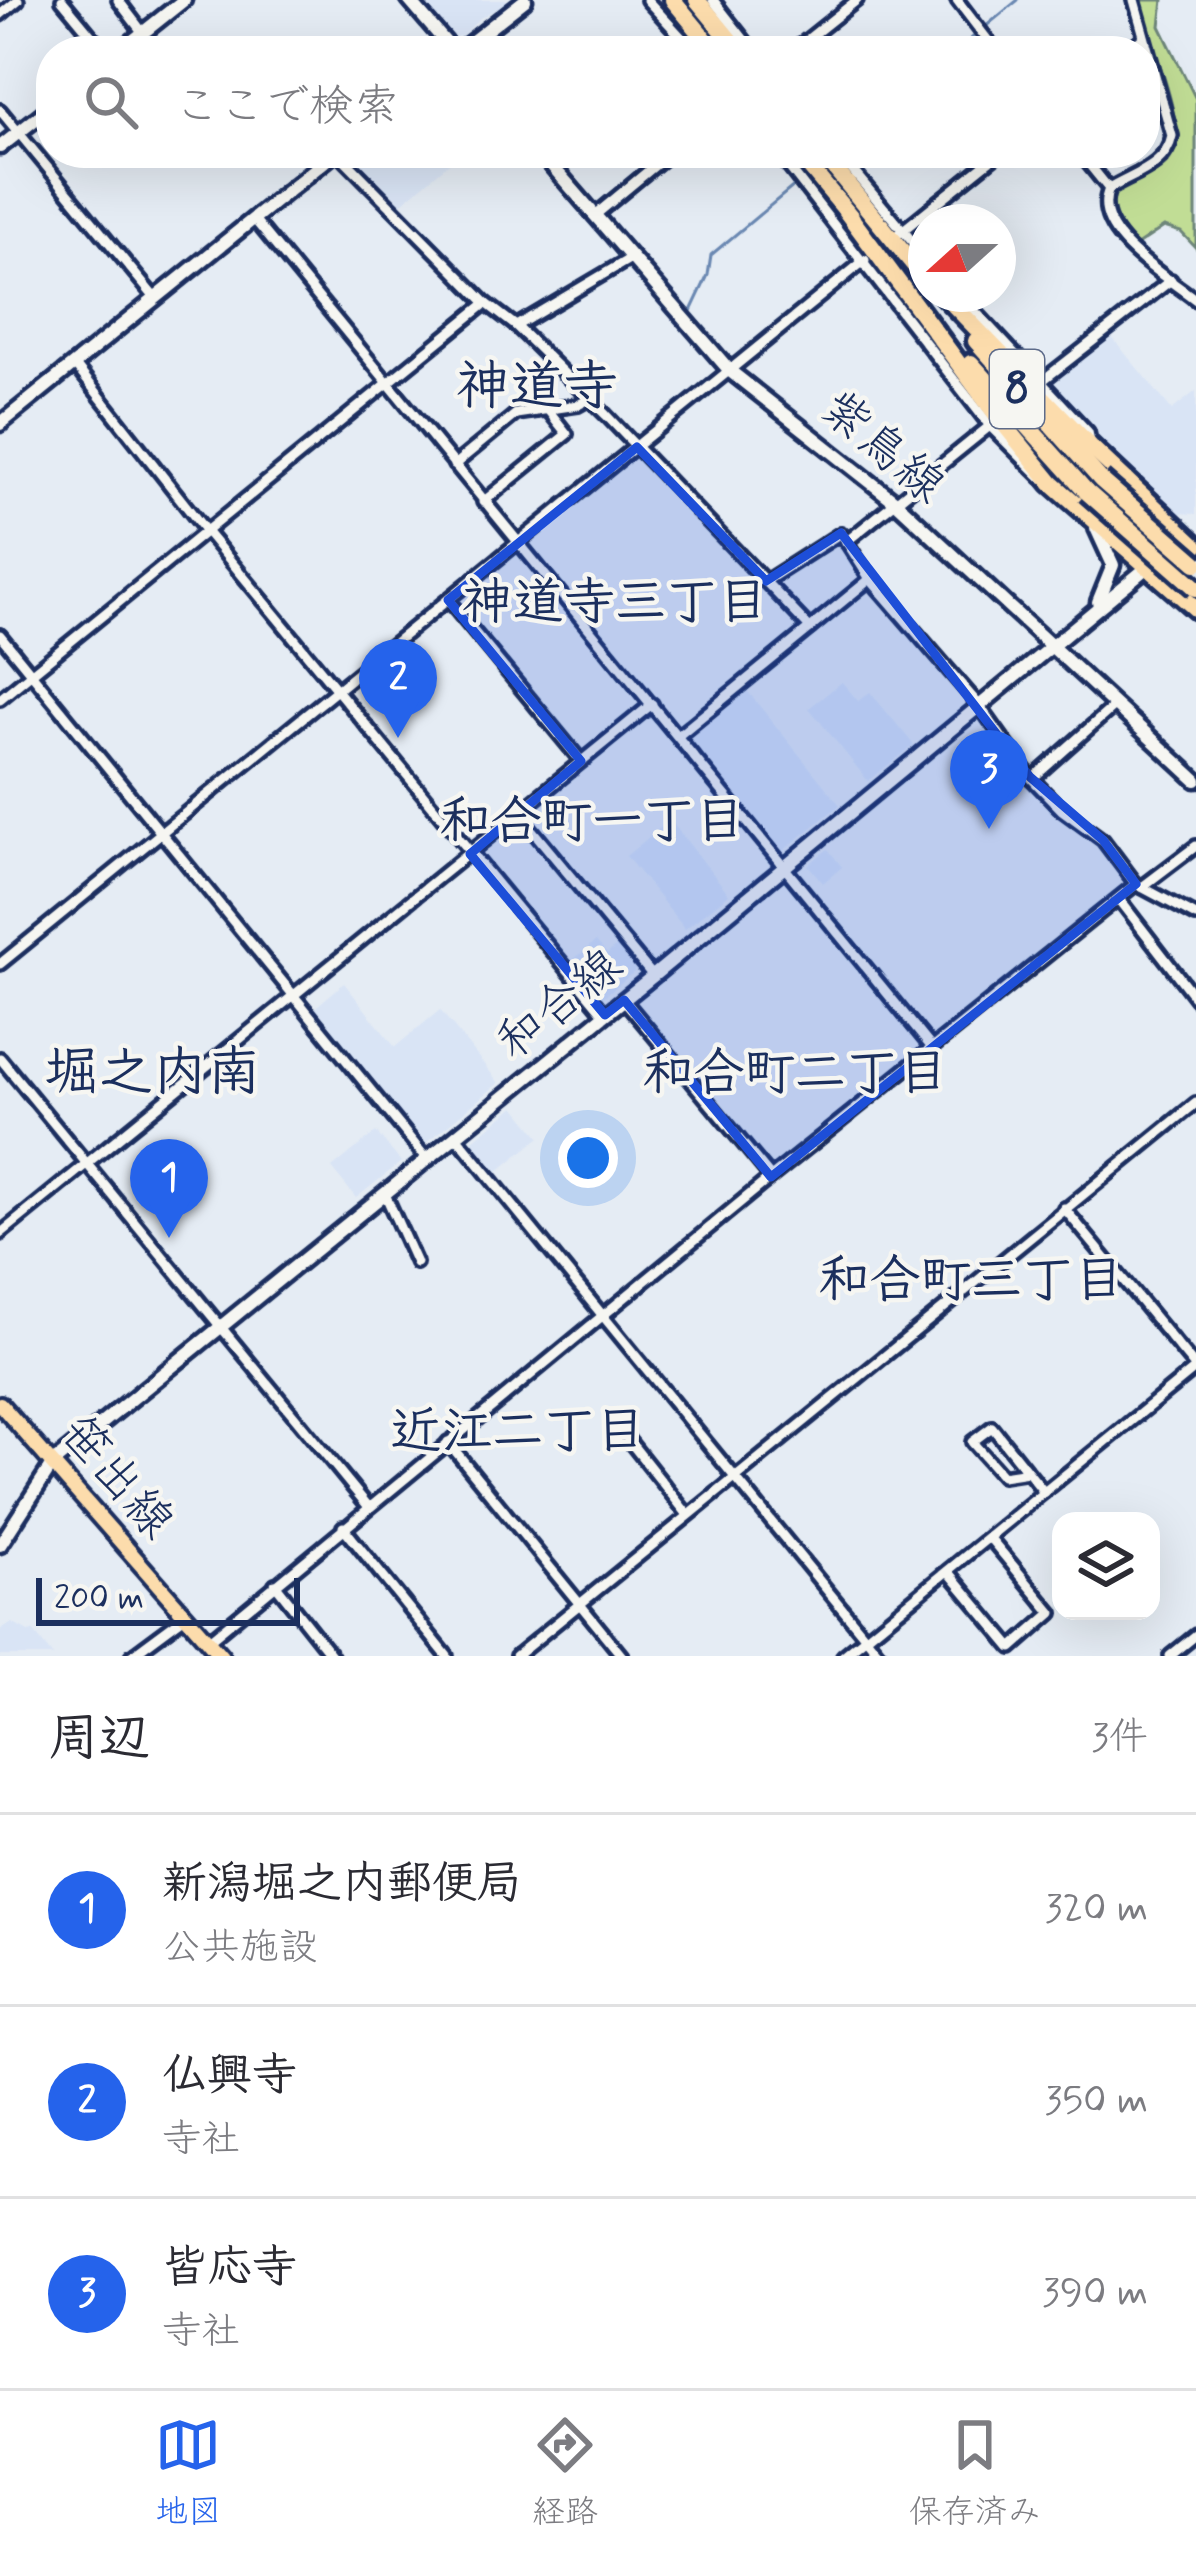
<!DOCTYPE html>
<html lang="ja">
<head>
<meta charset="utf-8">
<style>
	body { margin:0; font-family:Mynerve,"Klee One",sans-serif; background:#f2f2f3; color:#2b2b33 }
	.controls { position:absolute; right:36px; bottom:36px; display:grid; overflow:hidden; border-radius:24px; box-shadow:0 12px 48px #0002 }
	.controls button { width:108px; height:108px; display:grid; place-items:center; padding:0; border:0; border-bottom:3px solid #e1e1e2; background:#fff; color:#2b2b33; font:60px sans-serif }
	.compass { position:absolute; left:908px; top:204px; width:108px; height:108px; border-radius:50%; background:#fff; box-shadow:0 12px 48px #0002; rotate:249deg }
	.scale { position:absolute; left:36px; bottom:30px; width:264px; box-sizing:border-box; padding-left:12px; border:6px solid #1b2f5e; border-top:0; font-size:33px; line-height:42px; white-space:nowrap; color:#1b2f5e; -webkit-text-stroke:9px #f6f6f2; paint-order:stroke }
	.you { position:absolute; left:588px; top:1158px; width:42px; height:42px; margin:-30px; border:9px solid #fff; border-radius:50%; background:#1a73e8; box-shadow:0 0 0 18px #1a73e833 }
	.badge { display:grid; place-items:center; width:78px; height:78px; border-radius:50%; background:#2563eb; color:#fff; font-size:39px; font-weight:700 }
	.pin { position:absolute; translate:-50% -99px; filter:drop-shadow(0 3px 6px #0008) }
	.pin::after { content:''; position:absolute; top:63px; width:42px; height:36px; background:inherit; clip-path:polygon(0 0,100% 0,50% 100%) }
	.list { margin:0; padding:0; list-style:none }
	h2 { display:flex; justify-content:space-between; align-items:center; height:156px; margin:0; padding:0 48px; font-size:51px }
	h2 small { font-size:39px; font-weight:400; color:#7c7c81 }
	.list li { display:grid; grid-template-columns:78px 1fr auto; gap:36px; align-items:center; box-sizing:border-box; height:192px; padding:0 48px; border-top:3px solid #e1e1e2 }
	.list b { display:block; font-size:45px; white-space:nowrap }
	.list p { margin:0; font-size:39px; white-space:nowrap; color:#7c7c81 }
	.list em { font-size:39px; font-style:normal; color:#7c7c81 }
	.icon { flex:none; width:66px; height:66px; fill:none; stroke:currentColor; stroke-width:2; stroke-linecap:round; stroke-linejoin:round }
	.map { position:relative; flex:none; width:1196px; height:1656px; overflow:hidden }
	.search { position:absolute; background:#fff; box-shadow:0 12px 48px #0002; left:36px; right:36px; top:36px; height:132px; display:flex; align-items:center; gap:30px; box-sizing:border-box; padding:0 42px; border-radius:48px; color:#7c7c81; font-size:45px }
	.sheet { height:732px; background:#fff }
	nav { display:flex; justify-content:space-around; align-items:center; box-sizing:border-box; height:168px; border-top:3px solid #e1e1e2; background:#fff; font-size:33px; color:#7c7c81 }
	nav a { display:grid; justify-items:center; gap:6px }
	nav .on { color:#2563eb }
	.map>svg:first-child { display:block }
</style>
</head>
<body>
<div class="map">
<svg width="1196" height="1656" viewBox="0 0 1196 1656">
	<rect width="100%" height="100%" fill="#e5ecf4"/>
	<filter id="ink" filterUnits="userSpaceOnUse"><feTurbulence type="fractalNoise" baseFrequency=".00833" numOctaves="2"/><feDisplacementMap in="SourceGraphic" scale="24" xChannelSelector="R" yChannelSelector="G"/><feConvolveMatrix kernelMatrix="1 2 1 2 8 2 1 2 1" color-interpolation-filters="sRGB"/></filter>
	<g filter="url(#ink)">
		<g fill="#d9e4f5">
			<polygon points="420,0 512,0 480,18 462,36 451,37"/>
			<polygon points="349,153 469,153 458,163 454,159 396,208"/>
			<polygon points="1110,335 1172,410 1196,391 1196,514 1179,513 1100,443 1045,382"/>
			<polygon points="842,682 858,701 870,692 914,745 868,781 809,708"/>
			<polygon points="745,688 840,805 778,855 683,738"/>
			<polygon points="670,820 729,894 685,929 626,856"/>
			<polygon points="828,849 842,867 823,883 808,865"/>
			<polygon points="596,941 607,954 621,942 640,967 597,1002 567,965"/>
			<polygon points="344,983 395,1047 440,1010 499,1083 421,1147 310,1012"/>
			<polygon points="515,1106 540,1137 492,1176 467,1145"/>
			<polygon points="376,1132 401,1162 356,1198 332,1168"/>
			<polygon points="12,1623 30,1633 33,1631 53,1656 0,1656 0,1631"/>
		</g>
		<path fill="#c1dd95" stroke="#6e867a" stroke-width="3" d="M1138 0H1163L1160 26 1196 99V248L1181 232 1164 227 1134 247 1109 211 1117 190C1133 181 1155 176 1167 163 1195 134 1147 37 1138 0Z"/>
		<g fill="none" stroke-linecap="round" stroke-linejoin="round">
			<g stroke="#6b88b2" stroke-width="3">
				<polyline points="985,27 1018,0"/>
				<polyline points="956,51 978,33"/>
				<polyline points="691,311 708,275 711,255 795,185"/>
			</g>
			<g stroke="#1b2f5e" stroke-width="18">
				<g id="street">
					<polyline points="62,0 104,51"/>
					<polyline points="118,0 143,33"/>
					<polyline points="647,0 694,51"/>
					<polyline points="713,0 753,51"/>
					<polyline points="957,0 996,51"/>
					<path d="M1134 0 1172 136C1166 167 1133 174 1109 189 1089 233 1166 276 1196 300"/>
					<polyline points="0,15 18,0"/>
					<polyline points="793,51 857,0"/>
					<polyline points="1127,51 1143,38"/>
					<polyline points="0,110 155,298"/>
					<polyline points="338,153 486,303 516,326 606,415 810,628"/>
					<polyline points="778,153 990,426 1042,478"/>
					<polyline points="838,153 926,258"/>
					<polyline points="1080,153 1109,189"/>
					<polyline points="594,216 670,153"/>
					<polyline points="254,219 932,1048"/>
					<polyline points="897,235 999,153"/>
					<polyline points="959,294 1088,432 1090,441"/>
					<polyline points="516,326 631,258"/>
					<polyline points="75,365 205,530 605,1015"/>
					<polyline points="1038,384 1171,280"/>
					<polyline points="454,465 516,414 578,405 589,399"/>
					<polyline points="483,502 567,434 548,410"/>
					<polyline points="846,542 991,425"/>
					<polyline points="766,581 841,533 870,579 979,705 1030,777 1062,810 1103,840 1136,884 1196,916"/>
					<polyline points="448,600 581,761"/>
					<polyline points="0,635 426,1158"/>
					<polyline points="0,699 486,303"/>
					<polyline points="678,736 870,579"/>
					<polyline points="1032,779 1113,707"/>
					<polyline points="518,813 653,976"/>
					<polyline points="1142,887 1196,846"/>
					<polyline points="1119,899 1196,999"/>
					<polyline points="0,964 865,260"/>
					<polyline points="624,1000 771,1177"/>
					<polyline points="0,1058 368,1506"/>
					<polyline points="456,1136 881,1656"/>
					<polyline points="385,1194 416,1263"/>
					<polyline points="0,1234 652,704"/>
					<polyline points="623,1433 688,1515"/>
					<polyline points="448,1442 622,1656"/>
					<polyline points="1028,1472 1002,1476 972,1442 992,1427 1044,1492"/>
					<polyline points="343,1527 447,1656"/>
					<polyline points="948,1571 1012,1648 1052,1613 989,1537"/>
					<polyline points="275,1584 332,1656"/>
					<polyline points="208,1641 771,1177 1136,884"/>
					<polyline points="131,1656 185,1616"/>
					<polyline points="516,1656 1196,1103"/>
					<polyline points="843,1656 1196,1368 1064,1208"/>
					<polyline points="1170,1656 1196,1635"/>
				</g>
			</g>
			<g stroke="#1b2f5e" stroke-width="21">
				<g id="secondary">
					<polyline points="409,0 453,51"/>
					<polyline points="120,51 184,0"/>
					<polyline points="460,51 525,0"/>
					<polyline points="0,147 51,107"/>
					<polyline points="541,153 730,371 897,503 1196,780"/>
					<polyline points="0,424 335,153"/>
					<polyline points="1096,528 1113,565 1098,602"/>
					<polyline points="0,1545 53,1463 653,976 1151,564"/>
				</g>
			</g>
			<g stroke="#1b2f5e" stroke-width="22">
				<polyline id="primary" points="0,1404 221,1656"/>
			</g>
			<g stroke="#1b2f5e" stroke-width="26">
				<g id="highway">
					<polyline points="673,0 715,51"/>
					<polyline points="697,0 739,51"/>
					<polyline points="798,153 852,218"/>
					<polyline points="822,153 926,280"/>
					<polyline points="845,210 995,413 1052,483 1196,609"/>
					<polyline points="943,294 1091,447 1196,546"/>
					<polyline points="976,341 1101,480"/>
					<polyline points="971,363 1087,492"/>
				</g>
			</g>
			<use href="#street" stroke="#f6f6f2" stroke-width="9"/>
			<use href="#secondary" stroke="#f6f6f2" stroke-width="12"/>
			<use href="#primary" stroke="#fcdcac" stroke-width="14"/>
			<use href="#highway" stroke="#fcdcac" stroke-width="16"/>
			<g stroke="#1b2f5e" stroke-width="26" stroke-linecap="butt">
				<g id="highway-bridge">
					<polyline points="1101,480 1196,563"/>
					<polyline points="1087,492 1196,588"/>
				</g>
			</g>
			<use href="#highway-bridge" stroke="#fcdcac" stroke-width="16"/>
		</g>
	</g>
	<path fill="#1d4ed8" fill-opacity="0.2" stroke="#1d4ed8" stroke-width="9" stroke-linejoin="round" d="M637 447 766 581 841 533 1030 777 1103 840 1136 884 771 1177 624 1000 605 1015 470 854 581 761 448 600Z"/>
	<g text-anchor="middle" dominant-baseline="central" stroke-width="9" stroke-linejoin="round" paint-order="stroke">
		<rect fill="#f6f6f2" stroke="#5d6b8a" stroke-width="3" x="990" y="350" width="54" height="78" rx="9"/>
		<g font-size="45" font-weight="bold" fill="#1b2f5e">
			<text x="1017" y="389">8</text>
		</g>
		<g font-size="48" fill="#1b2f5e" stroke="#f6f6f2">
			<text transform="translate(882 448) rotate(40)">紫鳥線</text>
			<text transform="translate(560 1005) rotate(-39)">和合線</text>
			<text transform="translate(116 1478) rotate(49)">笹出線</text>
		</g>
		<g font-size="51" font-weight="bold" fill="#1b2f5e" stroke="#f6f6f2">
			<text x="615" y="604">神道寺三丁目</text>
			<text x="592" y="823">和合町一丁目</text>
			<text x="795" y="1075">和合町二丁目</text>
			<text x="971" y="1282">和合町三丁目</text>
			<text x="518" y="1433">近江二丁目</text>
		</g>
		<g font-size="54" font-weight="bold" fill="#1b2f5e" stroke="#f6f6f2">
			<text x="537" y="388">神道寺</text>
			<text x="153" y="1074">堀之内南</text>
		</g>
	</g>
</svg>
<div class="controls">
<button><svg class="icon" aria-label="layers" viewBox="0 0 24 24"><path d="M12 4l9 5-9 5-9-5zM3 14l9 5 9-5"/></svg></button>
</div>
<svg class="compass" viewBox="-18 -18 36 36"><path d="M0-13l5 13h-10z" fill="#e53935"/><path d="M0 13l5-13h-10z" fill="#7c7c81"/></svg>
<div class="scale">200 m</div>
<div class="you"></div>
<div class="pin badge" style="left:169px;top:1238px">1</div>
<div class="pin badge" style="left:398px;top:738px">2</div>
<div class="pin badge" style="left:989px;top:829px">3</div>
<div class="search"><svg class="icon" aria-label="search" viewBox="0 0 24 24"><circle cx="10" cy="10" r="6"/><path d="M15 15l6 6"/></svg>ここで検索</div>
</div>
<section class="sheet">
<h2>周辺<small>3件</small></h2>
<ul class="list">
<li><span class="badge">1</span><div><b>新潟堀之内郵便局</b><p>公共施設</p></div><em>320 m</em></li>
<li><span class="badge">2</span><div><b>仏興寺</b><p>寺社</p></div><em>350 m</em></li>
<li><span class="badge">3</span><div><b>皆応寺</b><p>寺社</p></div><em>390 m</em></li>
</ul>
</section>
<nav>
<a class="on"><svg class="icon" aria-label="map" viewBox="0 0 24 24"><path d="M3 6l6-2 6 2 6-2v14l-6 2-6-2-6 2zM9 4v14M15 6v14"/></svg>地図</a>
<a><svg class="icon" aria-label="directions" viewBox="0 0 24 24"><path d="M12 3l9 9-9 9-9-9zM9 14v-3h6M13 9l2 2-2 2"/></svg>経路</a>
<a><svg class="icon" aria-label="saved" viewBox="0 0 24 24"><path d="M7 4h10v16l-5-4-5 4z"/></svg>保存済み</a>
</nav>
</body>
</html>
